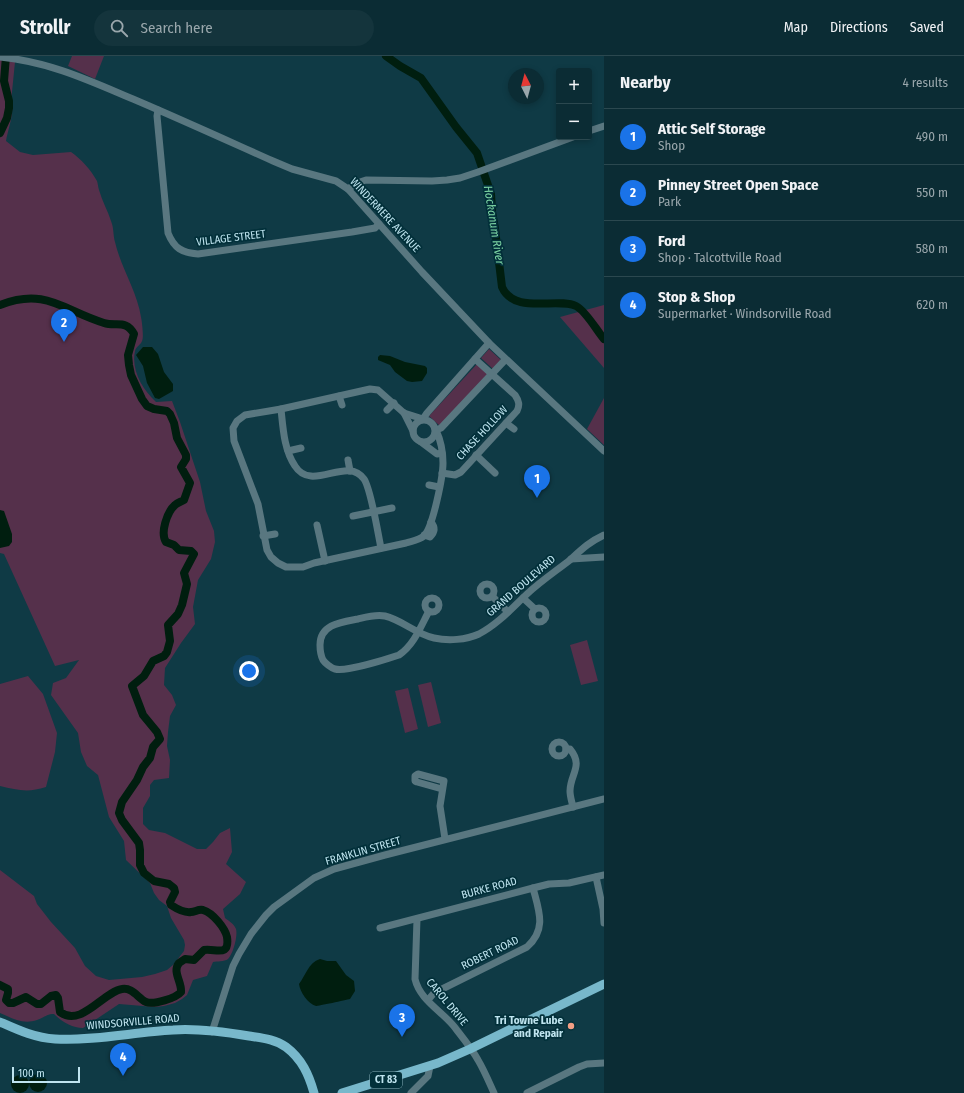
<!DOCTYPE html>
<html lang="en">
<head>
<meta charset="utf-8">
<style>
	body { margin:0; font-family:"Fira Sans Condensed",sans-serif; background:#14343c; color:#f1f3f6 }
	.controls { position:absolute; right:12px; top:12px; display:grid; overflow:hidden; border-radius:4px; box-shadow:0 2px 6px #0003 }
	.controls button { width:36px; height:36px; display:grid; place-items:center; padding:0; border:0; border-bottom:1px solid #2b484f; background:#0b2c34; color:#f1f3f6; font:20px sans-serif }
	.compass { position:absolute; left:508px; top:12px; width:36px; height:36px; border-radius:50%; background:#0b2c34; box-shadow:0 2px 6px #0003; rotate:354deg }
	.scale { position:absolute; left:12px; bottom:10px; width:68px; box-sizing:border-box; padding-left:4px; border:2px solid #bfe4ef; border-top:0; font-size:11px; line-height:14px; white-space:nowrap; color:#bfe4ef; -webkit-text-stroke:3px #02303a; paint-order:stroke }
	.you { position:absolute; left:249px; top:615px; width:14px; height:14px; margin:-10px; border:3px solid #fff; border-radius:50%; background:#1a73e8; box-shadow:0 0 0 6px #1a73e833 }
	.badge { display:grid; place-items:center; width:26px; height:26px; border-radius:50%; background:#1a73e8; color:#fff; font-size:13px; font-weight:700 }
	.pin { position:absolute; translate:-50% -33px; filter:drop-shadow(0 1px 2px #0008) }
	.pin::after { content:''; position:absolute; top:21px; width:14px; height:12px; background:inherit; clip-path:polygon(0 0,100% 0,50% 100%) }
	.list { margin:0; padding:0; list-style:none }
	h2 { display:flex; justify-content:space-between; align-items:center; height:52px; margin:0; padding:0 16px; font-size:17px }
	h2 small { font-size:13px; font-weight:400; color:#9aa7ac }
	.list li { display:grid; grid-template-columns:26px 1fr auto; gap:12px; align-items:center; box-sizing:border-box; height:56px; padding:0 16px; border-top:1px solid #2b484f }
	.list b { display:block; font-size:15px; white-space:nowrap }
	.list p { margin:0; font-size:13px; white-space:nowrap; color:#9aa7ac }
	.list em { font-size:13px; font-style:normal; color:#9aa7ac }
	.icon { flex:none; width:22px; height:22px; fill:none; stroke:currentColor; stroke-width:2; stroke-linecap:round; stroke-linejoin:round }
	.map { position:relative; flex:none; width:604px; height:1037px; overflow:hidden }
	header { display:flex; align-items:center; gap:24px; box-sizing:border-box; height:56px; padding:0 20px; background:#0b2c34; border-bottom:1px solid #2b484f }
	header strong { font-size:19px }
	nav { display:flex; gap:22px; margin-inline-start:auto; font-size:14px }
	.search { width:280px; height:36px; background:#14343c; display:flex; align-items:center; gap:10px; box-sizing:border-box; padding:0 14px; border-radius:22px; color:#9aa7ac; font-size:15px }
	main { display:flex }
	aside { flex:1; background:#0b2c34 }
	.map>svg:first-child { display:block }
</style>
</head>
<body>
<header>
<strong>Strollr</strong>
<div class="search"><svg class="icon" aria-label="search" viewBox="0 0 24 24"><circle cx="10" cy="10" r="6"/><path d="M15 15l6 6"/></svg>Search here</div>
<nav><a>Map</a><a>Directions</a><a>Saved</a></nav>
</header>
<main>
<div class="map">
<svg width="604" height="1037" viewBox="0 0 604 1037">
	<rect width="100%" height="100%" fill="#0f3a45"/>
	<g fill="#55304b">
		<polygon points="72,0 104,0 95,23 68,10"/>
		<path d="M0 3 15 6 11 46C15 56 8 73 6 85L20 96 33 99 71 96C81 103 91 114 97 125 98 128 98 131 99 134 102 145 108 155 111 165 114 172 113 179 115 186 121 212 137 235 141 261 142 266 144 281 142 285 141 289 136 290 135 295 131 314 142 333 156 346L172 345 180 366 200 426 206 455 214 475 215 486 211 503 198 524 193 551 195 568 181 587 165 612 164 629 172 639 176 649 170 660 168 676 167 690 170 704 169 722 154 724 150 729V740L143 752V768L149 774 165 777 197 793H206L213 786 220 777 230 772 232 796 226 808 246 826 240 838 223 853 225 862C229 865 234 868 236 873 238 880 233 898 228 903 224 906 217 905 213 906L207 920 193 924 187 939 182 943 175 947 164 950 155 951 119 948 83 972C72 972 62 966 54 958 46 958 44 962 37 964 23 969 12 962 0 957V814L34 840 37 848 51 866 75 892 85 910 96 920 109 924 142 921 155 918 167 914 173 909 184 895 185 889 184 884 171 862 167 850 159 844 154 837 150 827 126 804 124 785 109 761 98 719 87 710 81 696 78 677 51 639 53 627 66 622 79 604 55 610 4 498 0 497Z"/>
		<polygon points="604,249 604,312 560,261"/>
		<polygon points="489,293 501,304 493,313 481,302"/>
		<polygon points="477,308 488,318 440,370 429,360"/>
		<polygon points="604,342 604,389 587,373"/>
		<polygon points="587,584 598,625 581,629 570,589"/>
		<path d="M28 620 43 638 57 677 55 696 46 731C28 737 17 734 0 730V628Z"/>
		<polygon points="431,626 441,667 428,671 418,629"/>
		<polygon points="408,632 418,673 405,677 395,635"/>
	</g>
	<g fill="#001e0f">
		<polygon points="143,291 152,291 158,298 164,316 173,328 173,335 159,343 155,342 147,327 143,310 136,299"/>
		<polygon points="380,299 390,300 405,306 425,310 427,312 427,317 422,325 412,326 407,325 395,316 390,309 378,304 378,301"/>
		<polygon points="0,454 4,455 12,478 12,486 9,490 0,492"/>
		<path d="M320 903 327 905H336L346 919 354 925 355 935 350 943C346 944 318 950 316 950 308 948 300 936 299 928 306 919 308 907 320 903Z"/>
		<circle cx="38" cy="1027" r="9"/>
		<circle cx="20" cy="1028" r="9"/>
	</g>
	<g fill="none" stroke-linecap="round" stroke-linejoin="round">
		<g stroke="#001e0f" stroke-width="8">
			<path d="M386 0 400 10 421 22 456 71 477 97 491 138 492 156 495 173 502 231C514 259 557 241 576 250 586 255 597 275 604 283"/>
			<polyline points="0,77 7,62 9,52 9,45 4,25 6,0"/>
			<path d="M0 249C46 231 64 255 104 267 116 271 126 263 134 278L128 299 129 309 131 319 142 343 147 350 154 353 167 355 170 358 174 367 177 382 186 399V403L181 411 190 427 184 444C181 446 178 446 175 449 167 456 160 477 166 486L174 489 179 494 191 495 194 498 184 517 187 528 182 549 178 558 168 569 170 585 167 596 164 600 153 605 144 620 132 630 143 659 157 676 160 683 153 691 150 702 143 711 137 724 122 746 119 757 122 764 139 787 140 794V809L144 817 154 825 169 828 174 832 175 836 170 846 171 849C177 853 184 857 191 856 195 856 198 853 203 854 213 857 225 872 227 881 230 902 215 892 204 894L194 904 185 903 179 907C172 916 182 926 181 936 176 942 154 949 146 946 138 942 132 931 122 933 103 936 81 972 60 956L58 942 56 939 51 940 41 948H37L26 941 13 947H9L6 944 8 937V933L0 929"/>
		</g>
		<g stroke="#597780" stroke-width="7">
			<path d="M0 1C50 6 88 24 133 43 180 63 226 84 273 105L292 113 336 125 348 133 422 216 489 287 604 395"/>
			<path d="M158 54 157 60 168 177C174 192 182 197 198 198L352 176 375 172 379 168"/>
			<polyline points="589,75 604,70"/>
			<polyline points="348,133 357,127 366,124 432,125 447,124 460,122 478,116 573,81"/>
			<path d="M489 287 427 357 423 363 404 357 378 334 370 333 281 353 245 359 237 365 233 372 234 385 258 448 267 494 271 501 278 507 286 511H303L314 507 406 487C412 485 419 484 424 480 433 471 443 420 443 407 443 396 441 385 436 374L441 372 505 304"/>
			<polyline points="339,340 342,349"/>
			<path d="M281 353C283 372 284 394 295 410 312 437 347 399 364 423 371 433 378 478 381 492"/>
			<polyline points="387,354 394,347"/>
			<polyline points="404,357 413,375"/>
			<circle cx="424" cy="375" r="11"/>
			<polyline points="506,367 514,373"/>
			<polyline points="421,386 437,398 442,397"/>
			<polyline points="288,395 301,392"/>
			<polyline points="476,399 495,417"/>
			<polyline points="348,404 350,415"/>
			<path d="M442 417 455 419 461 416 517 355C520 349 519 345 515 339L475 303"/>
			<polyline points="429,429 439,431"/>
			<polyline points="353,460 392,452"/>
			<polyline points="317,469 325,505"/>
			<path d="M424 479 430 481C435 476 436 472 431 466"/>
			<polyline points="263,480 275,478"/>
			<polyline points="571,503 604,501"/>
			<circle cx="487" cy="535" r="7"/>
			<polyline points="492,540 508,556"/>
			<polyline points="523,542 535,553"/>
			<circle cx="432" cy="549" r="7"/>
			<circle cx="539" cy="559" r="7"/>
			<path d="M429 555C421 570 414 589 399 599 387 603 346 616 335 613 331 612 325 607 323 604 321 600 320 593 320 589 320 568 342 566 358 563 366 561 376 558 385 560 402 564 416 578 434 582 448 585 466 584 479 578 498 568 512 552 527 538 541 525 556 515 570 504 582 493 589 486 604 479"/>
			<circle cx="559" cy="693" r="7"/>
			<path d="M566 693H570C584 710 570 718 570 735 570 741 572 746 573 751"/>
			<polyline points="442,733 417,726 415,725 415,720 418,718 444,725 440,750 445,783"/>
			<polyline points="596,821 603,853 604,867"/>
			<path d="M417 863 415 923C420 945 444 956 456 973 463 982 472 993 478 1004 484 1014 489 1026 494 1037"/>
			<polyline points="380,872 533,832 549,828 569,827 604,819"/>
			<path d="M428 944 434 937 527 891C547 873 539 855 533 832"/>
			<polyline points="212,976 233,910 239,898 251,878 266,859 274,851 314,822 334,813 385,799 604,743"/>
			<polyline points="411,1037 428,1020 430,1010"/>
			<polyline points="527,1037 579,1011 587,1008 604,1007"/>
		</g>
		<g stroke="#78b8cb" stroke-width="9">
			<path d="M0 966C18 974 35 982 55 983 95 985 134 976 173 974 198 972 225 976 249 980 262 982 275 983 286 991 302 1003 309 1019 314 1037"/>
			<polyline points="342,1037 438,1007 470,993 604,928"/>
		</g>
	</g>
	<circle fill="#f39f85" stroke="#02303a" stroke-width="1.5" cx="571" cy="970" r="4"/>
	<g text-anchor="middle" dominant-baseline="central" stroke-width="3.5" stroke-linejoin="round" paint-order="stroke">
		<rect fill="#02303a" stroke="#86aeb9" stroke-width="1" x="370" y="1016" width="32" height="16" rx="3"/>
		<g font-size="10" font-weight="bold" fill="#bfe4ef">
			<text x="386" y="1024">CT 83</text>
		</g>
		<g font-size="11" fill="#bfe4ef" stroke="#02303a">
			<text transform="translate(385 159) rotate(47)">WINDERMERE AVENUE</text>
			<text transform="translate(231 182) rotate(-7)">VILLAGE STREET</text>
			<text transform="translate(482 377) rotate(-47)">CHASE HOLLOW</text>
			<text transform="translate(521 530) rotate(-41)">GRAND BOULEVARD</text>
			<text transform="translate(363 795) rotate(-16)">FRANKLIN STREET</text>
			<text transform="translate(489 832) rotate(-15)">BURKE ROAD</text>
			<text transform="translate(490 897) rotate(-26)">ROBERT ROAD</text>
			<text transform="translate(447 946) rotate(50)">CAROL DRIVE</text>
			<text transform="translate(133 966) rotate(-5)">WINDSORVILLE ROAD</text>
		</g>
		<g font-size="11" font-weight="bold" fill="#bfe4ef" stroke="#02303a" text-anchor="end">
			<text x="563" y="964">Tri Towne Lube<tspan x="563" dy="13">and Repair</tspan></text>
		</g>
		<g font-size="12" font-style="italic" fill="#7ed6a5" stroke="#02303a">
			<text transform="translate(494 169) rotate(81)">Hockanum River</text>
		</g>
	</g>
</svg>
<div class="controls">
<button>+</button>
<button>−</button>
</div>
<svg class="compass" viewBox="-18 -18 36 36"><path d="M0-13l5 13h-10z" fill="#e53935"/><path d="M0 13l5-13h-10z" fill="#9aa7ac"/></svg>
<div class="scale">100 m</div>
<div class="you"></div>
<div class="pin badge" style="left:537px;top:442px">1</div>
<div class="pin badge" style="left:64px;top:286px">2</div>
<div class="pin badge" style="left:402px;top:981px">3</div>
<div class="pin badge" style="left:123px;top:1020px">4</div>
</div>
<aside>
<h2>Nearby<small>4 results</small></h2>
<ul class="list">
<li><span class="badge">1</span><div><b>Attic Self Storage</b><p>Shop</p></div><em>490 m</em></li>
<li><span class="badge">2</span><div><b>Pinney Street Open Space</b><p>Park</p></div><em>550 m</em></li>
<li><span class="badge">3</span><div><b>Ford</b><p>Shop · Talcottville Road</p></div><em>580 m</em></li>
<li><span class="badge">4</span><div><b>Stop &amp; Shop</b><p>Supermarket · Windsorville Road</p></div><em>620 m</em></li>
</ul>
</aside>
</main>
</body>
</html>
